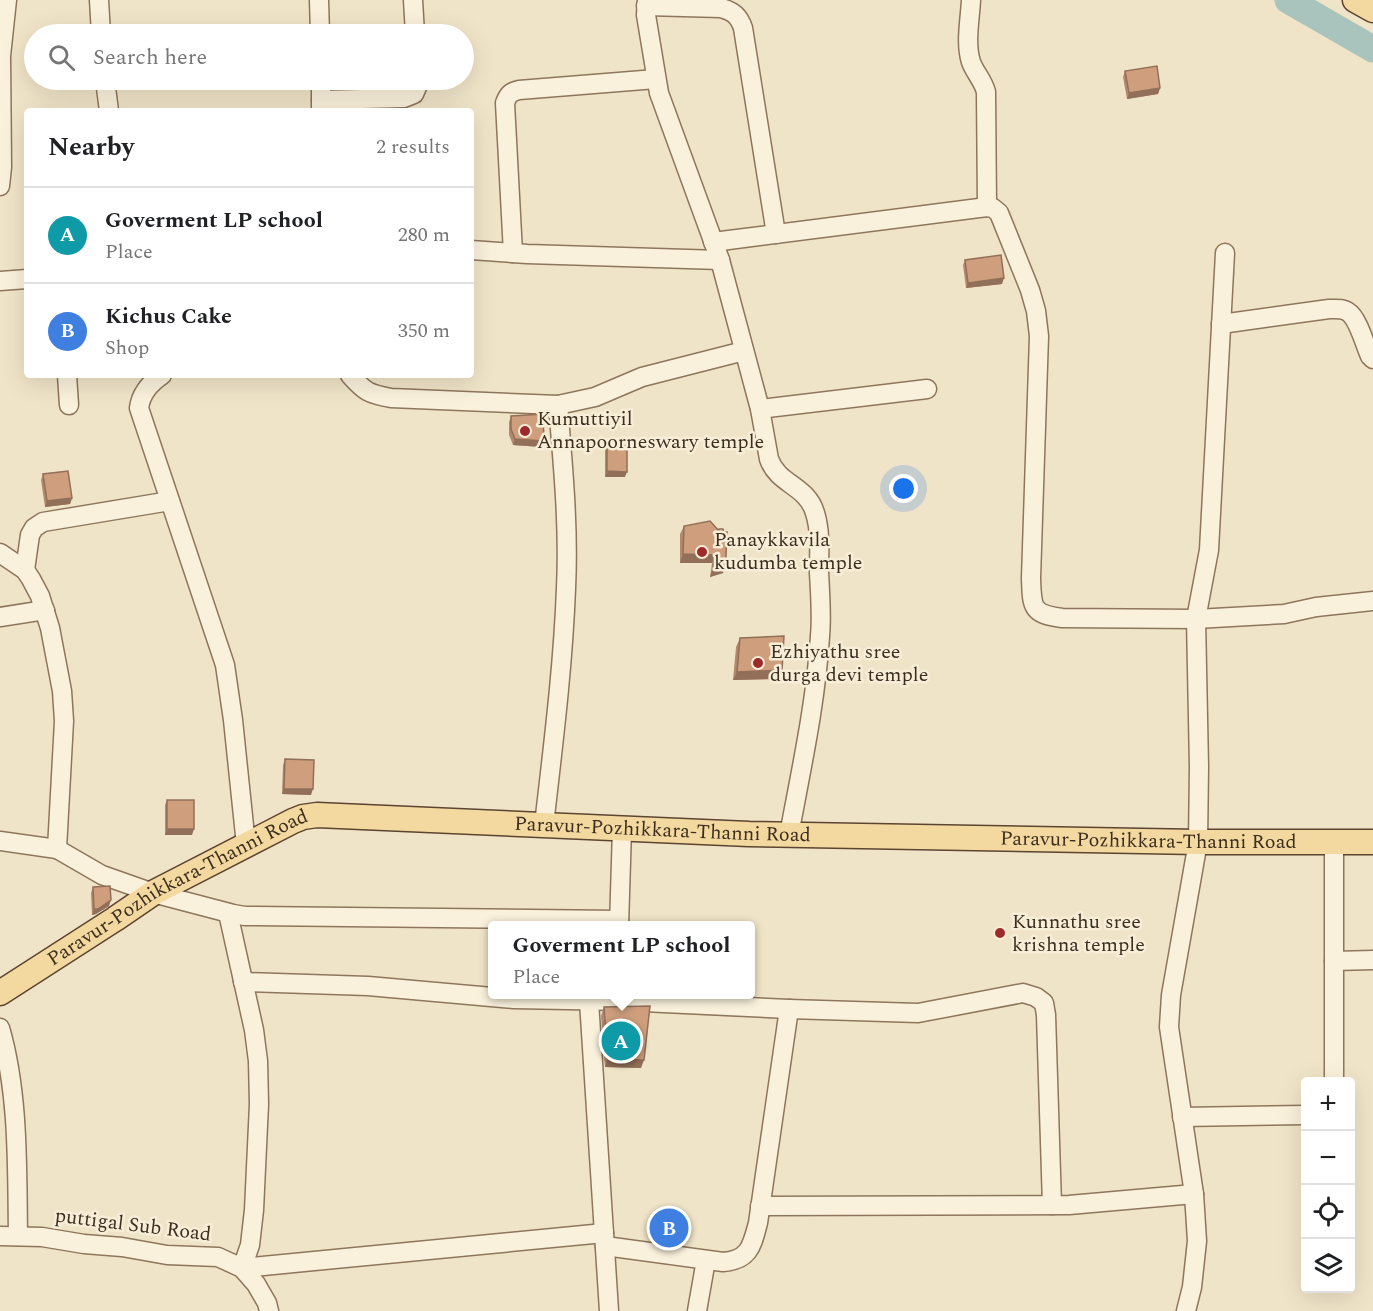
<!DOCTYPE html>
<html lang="en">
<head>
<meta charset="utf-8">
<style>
	body { margin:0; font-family:Spectral,serif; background:#f6f6f6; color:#202124 }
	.controls { position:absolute; right:18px; bottom:18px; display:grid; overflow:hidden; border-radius:6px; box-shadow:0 6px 24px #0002 }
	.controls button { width:54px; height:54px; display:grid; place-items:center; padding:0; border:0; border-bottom:2px solid #e0e0e0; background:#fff; color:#202124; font:30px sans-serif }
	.you { position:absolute; left:904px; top:489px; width:21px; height:21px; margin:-15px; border:4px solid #fff; border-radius:50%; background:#1a73e8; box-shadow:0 0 0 9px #1a73e833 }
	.badge { display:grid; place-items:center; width:39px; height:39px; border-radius:50%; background:#b45309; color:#fff; font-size:20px; font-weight:700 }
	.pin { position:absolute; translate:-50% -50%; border:3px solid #fff; box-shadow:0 2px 6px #0006 }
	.popup { position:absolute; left:488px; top:921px; width:267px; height:78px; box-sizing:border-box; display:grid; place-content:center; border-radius:6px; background:#fff; filter:drop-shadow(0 2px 4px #0005); font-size:20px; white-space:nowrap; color:#757577 }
	.popup b { font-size:22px; color:#202124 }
	.popup::after { content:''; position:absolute; left:50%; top:100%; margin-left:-12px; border:12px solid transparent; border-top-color:#fff }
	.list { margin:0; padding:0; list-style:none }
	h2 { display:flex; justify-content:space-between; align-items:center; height:78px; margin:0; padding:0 24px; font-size:26px }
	h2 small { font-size:20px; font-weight:400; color:#757577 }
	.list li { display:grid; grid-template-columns:39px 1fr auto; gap:18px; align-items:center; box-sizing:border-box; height:96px; padding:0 24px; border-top:2px solid #e0e0e0 }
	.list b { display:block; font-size:22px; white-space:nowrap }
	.list p { margin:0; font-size:20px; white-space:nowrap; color:#757577 }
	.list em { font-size:20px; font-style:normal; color:#757577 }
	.icon { flex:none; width:33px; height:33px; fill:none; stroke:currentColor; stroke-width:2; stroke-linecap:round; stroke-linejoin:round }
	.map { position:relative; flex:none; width:1373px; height:1311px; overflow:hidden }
	.search { position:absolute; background:#fff; box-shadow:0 6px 24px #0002; left:24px; top:24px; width:450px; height:66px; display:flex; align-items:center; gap:15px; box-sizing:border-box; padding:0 21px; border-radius:33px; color:#757577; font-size:22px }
	.panel { position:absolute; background:#fff; box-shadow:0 6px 24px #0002; left:24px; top:108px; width:450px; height:270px; border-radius:6px }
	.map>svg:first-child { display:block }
</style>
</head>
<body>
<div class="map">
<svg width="1373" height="1311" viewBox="0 0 1373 1311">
	<rect width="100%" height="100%" fill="#f0e4c8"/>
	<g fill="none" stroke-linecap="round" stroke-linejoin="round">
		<polyline stroke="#a9c4bc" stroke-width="27" points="1288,0 1373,49"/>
		<g stroke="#8d765c" stroke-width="21">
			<g id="minor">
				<polyline points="99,0 101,34"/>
				<polyline points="319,0 320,34"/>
				<polyline points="413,0 415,34"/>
				<path d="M647 0 646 15 659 93 720 260 760 409 769 459C778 485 807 485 815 513 821 532 819 553 819 572 820 594 822 615 820 636 816 702 801 770 789 835"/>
				<path d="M971 0C970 20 965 43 971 62 975 73 983 80 986 92L987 207"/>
				<path d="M646 6 721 8C733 11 739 16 743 28L776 234"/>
				<polyline points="105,80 109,111"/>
				<polyline points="321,80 321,109"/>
				<polyline points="321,100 404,98 414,94 417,87 417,80"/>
				<polyline points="0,186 2,167 1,56 7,0"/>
				<path d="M713 242 987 207 993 208 999 213 1030 290 1036 311 1039 336 1031 578C1032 607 1031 614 1062 618L1196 619 1284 614 1316 607 1373 601"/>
				<polyline points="471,250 527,254 720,260"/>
				<path d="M513 253 505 103C508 95 510 92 519 90L656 79"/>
				<polyline points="0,281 27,279"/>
				<path d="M1221 324 1329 309C1336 309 1343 308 1348 312 1358 318 1365 345 1370 356L1373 359"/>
				<polyline points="67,375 69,405"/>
				<path d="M162 375C150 383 141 393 139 408L225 665 233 720 246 845"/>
				<path d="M350 375C365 392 369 394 391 398L558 405 595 397 642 377 744 351"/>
				<polyline points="760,409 927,389"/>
				<polyline points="0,553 25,570 31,579 40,596 50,628 62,691 64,721 57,849 102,875 153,893 233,914 245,916 619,920"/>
				<polyline points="25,570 30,535 34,528 43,522 170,501"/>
				<polyline points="0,617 45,610"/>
				<path d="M544 825C553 746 563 668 566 588 569 527 563 466 558 405"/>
				<polyline points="0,841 57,849"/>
				<polyline points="1334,843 1334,1082"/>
				<polyline points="228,913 254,1030 258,1061 259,1104 254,1210 250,1245 242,1268 604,1233"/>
				<polyline points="619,926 622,829"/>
				<polyline points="1334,961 1373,960"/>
				<polyline points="243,982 368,986 514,999 622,1001 789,1009 918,1013 1023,993 1036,997 1044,1003 1046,1015 1052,1205"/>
				<polyline points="589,1001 609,1311"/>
				<path d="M0 1028C19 1093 17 1169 18 1236"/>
				<polyline points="1182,1117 1306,1115"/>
				<polyline points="760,1206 1069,1205 1194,1194"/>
				<polyline points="0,1236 42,1237 84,1244 122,1247 167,1255 218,1257 242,1268 256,1284 267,1303 269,1311"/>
				<path d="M605 1246 723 1262C750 1260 752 1245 758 1223L789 1009"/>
				<polyline points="697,1311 706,1260"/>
				<polyline points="1186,1311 1192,1287 1197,1241 1194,1194 1169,1027 1171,995 1198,842 1199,767 1196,619 1209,550 1225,253"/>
			</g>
		</g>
		<g stroke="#5b4430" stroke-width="27">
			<g id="major">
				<polyline points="1355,0 1373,10"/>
				<path id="s1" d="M0 993 115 919 153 893 293 821 303 817 317 815 749 834 1198 842H1373"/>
			</g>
		</g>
		<use href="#minor" stroke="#faf1dc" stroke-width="18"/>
		<use href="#major" stroke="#f3d9a0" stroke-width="24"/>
	</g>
	<g fill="#b2896c">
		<polygon points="1125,71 1160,88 1158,94 1127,99 1123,77"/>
		<polygon points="965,260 1002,284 966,288 963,265"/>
		<polygon points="511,416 544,441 542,447 513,445 509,435 509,422"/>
		<polygon points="607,446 625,477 605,477 605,451"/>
		<polygon points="43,474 72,498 70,504 45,507 41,480"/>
		<polygon points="684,526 719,531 723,573 710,577 712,563 680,563 680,534"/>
		<polygon points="740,638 782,670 779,679 733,680 736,647"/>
		<polygon points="285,759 311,795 282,794 283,765"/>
		<polygon points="167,800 192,835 165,835 165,805"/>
		<polygon points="93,887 109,906 96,914 92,915 91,893"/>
		<polygon points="604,1007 641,1068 605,1067 601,1016"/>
	</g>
	<g fill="#916f58">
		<polygon points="1160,88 1158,94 1127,99 1129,93"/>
		<polygon points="1004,278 1002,284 966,288 968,283"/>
		<polygon points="515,439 544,441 542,447 513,445"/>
		<polygon points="607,471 627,472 625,477 605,477"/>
		<polygon points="72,498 70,504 45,507 47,501"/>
		<polygon points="683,554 715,555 712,563 680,563"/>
		<polygon points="726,565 723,573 710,577 713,568"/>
		<polygon points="782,670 779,679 733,680 737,672"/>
		<polygon points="284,789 313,789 311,795 282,794"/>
		<polygon points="167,829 194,829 192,835 165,835"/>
		<polygon points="111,900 109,906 96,914 92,915 94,909"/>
		<polygon points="608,1059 644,1060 641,1068 605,1067"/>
	</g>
	<g fill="#cf9f7d" stroke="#916f58" stroke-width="1.5">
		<polygon points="1157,66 1160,88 1129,93 1125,71"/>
		<polygon points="1001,255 1004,278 968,283 965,260"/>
		<polygon points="543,414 544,441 515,439 511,429 511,416"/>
		<polygon points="607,446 627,446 627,472 607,471"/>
		<polygon points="68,471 72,498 47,501 43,474"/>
		<polygon points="710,521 719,531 719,529 723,529 724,533 727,532 726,555 726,565 713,568 715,555 683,554 684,526"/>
		<polygon points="784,636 782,670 737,672 740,638"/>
		<polygon points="285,759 314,760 313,789 284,789"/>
		<rect x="167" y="800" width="27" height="29"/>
		<polygon points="110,886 111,900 98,909 94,909 93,887"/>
		<polygon points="650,1006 644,1060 608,1059 604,1007"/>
	</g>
	<g fill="#9e2a2b" stroke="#f7eed8" stroke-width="2">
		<circle cx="525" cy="431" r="6"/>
		<circle cx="702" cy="552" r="6"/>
		<circle cx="758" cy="663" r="6"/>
		<circle cx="1000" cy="933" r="6"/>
	</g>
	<g text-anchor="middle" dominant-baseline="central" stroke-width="5" stroke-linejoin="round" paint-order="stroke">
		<g font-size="20" fill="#3d2e20" stroke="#f7eed8" text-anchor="start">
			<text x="537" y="419">Kumuttiyil<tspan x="537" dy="23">Annapoorneswary temple</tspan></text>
			<text x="714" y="540">Panaykkavila<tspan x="714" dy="23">kudumba temple</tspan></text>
			<text x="770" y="652">Ezhiyathu sree<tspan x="770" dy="23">durga devi temple</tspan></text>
			<text x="1012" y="922">Kunnathu sree<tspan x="1012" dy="23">krishna temple</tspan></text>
		</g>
		<g font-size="20" fill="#3d2e20" stroke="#f7eed8">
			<text stroke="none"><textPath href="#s1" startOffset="711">Paravur-Pozhikkara-Thanni Road</textPath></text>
			<text stroke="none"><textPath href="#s1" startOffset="1197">Paravur-Pozhikkara-Thanni Road</textPath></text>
			<text stroke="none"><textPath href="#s1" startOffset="207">Paravur-Pozhikkara-Thanni Road</textPath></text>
			<text transform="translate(133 1225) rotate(7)">puttigal Sub Road</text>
		</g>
	</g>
</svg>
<div class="controls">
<button>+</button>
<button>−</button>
<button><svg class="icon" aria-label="locate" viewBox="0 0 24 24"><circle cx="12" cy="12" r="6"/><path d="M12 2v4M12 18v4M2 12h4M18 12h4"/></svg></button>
<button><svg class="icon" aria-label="layers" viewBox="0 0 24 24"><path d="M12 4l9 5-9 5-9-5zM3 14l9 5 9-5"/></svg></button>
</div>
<div class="you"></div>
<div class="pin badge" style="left:621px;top:1041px;background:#0f9aa8">A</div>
<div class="popup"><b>Goverment LP school</b>Place</div>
<div class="pin badge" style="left:669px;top:1228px;background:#3f7fe0">B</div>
<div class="search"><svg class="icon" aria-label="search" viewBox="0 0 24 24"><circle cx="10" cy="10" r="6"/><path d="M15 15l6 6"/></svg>Search here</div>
<section class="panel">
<h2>Nearby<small>2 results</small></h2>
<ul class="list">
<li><span class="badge" style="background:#0f9aa8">A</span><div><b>Goverment LP school</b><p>Place</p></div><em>280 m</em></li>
<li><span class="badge" style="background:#3f7fe0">B</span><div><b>Kichus Cake</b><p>Shop</p></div><em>350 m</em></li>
</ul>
</section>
</div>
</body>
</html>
